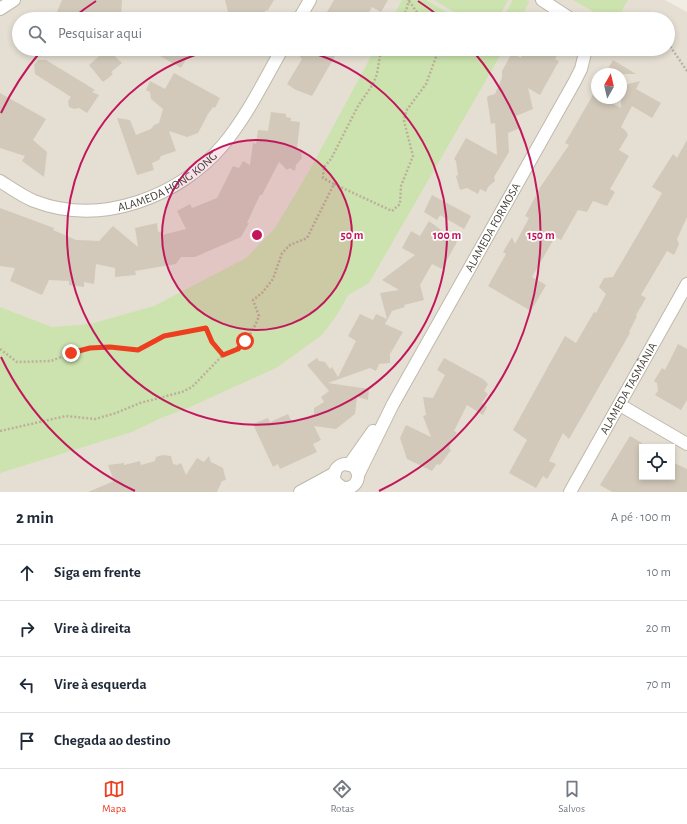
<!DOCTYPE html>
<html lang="pt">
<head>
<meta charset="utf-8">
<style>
	body { margin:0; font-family:"Alegreya Sans",sans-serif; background:#f2f2f3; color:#1f2937 }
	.controls { position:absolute; right:12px; bottom:12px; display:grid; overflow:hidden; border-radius:0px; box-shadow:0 2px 6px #0003 }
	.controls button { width:36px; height:36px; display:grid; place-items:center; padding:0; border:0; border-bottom:1px solid #e0e1e3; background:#fff; color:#1f2937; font:20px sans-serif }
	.compass { position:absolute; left:591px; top:68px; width:36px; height:36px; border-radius:50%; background:#fff; box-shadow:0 2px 6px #0003; rotate:8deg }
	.stop { position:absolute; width:12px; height:12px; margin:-9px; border:3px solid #ed3e1f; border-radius:50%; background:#fff }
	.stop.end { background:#ed3e1f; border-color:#fff; box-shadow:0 1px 4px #0008 }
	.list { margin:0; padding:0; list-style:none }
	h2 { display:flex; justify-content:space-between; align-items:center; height:52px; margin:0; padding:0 16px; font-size:17px }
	h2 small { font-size:13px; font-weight:400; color:#747a83 }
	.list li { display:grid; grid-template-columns:26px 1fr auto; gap:12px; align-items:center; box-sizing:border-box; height:56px; padding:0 16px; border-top:1px solid #e0e1e3 }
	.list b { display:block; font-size:15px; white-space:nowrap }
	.list em { font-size:13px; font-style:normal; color:#747a83 }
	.icon { flex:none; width:22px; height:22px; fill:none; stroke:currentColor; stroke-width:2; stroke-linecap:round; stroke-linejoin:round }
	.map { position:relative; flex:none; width:687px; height:492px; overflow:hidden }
	.search { position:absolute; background:#fff; box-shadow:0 2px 6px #0003; left:12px; right:12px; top:12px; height:44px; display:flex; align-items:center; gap:10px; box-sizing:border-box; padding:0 14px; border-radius:22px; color:#747a83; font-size:15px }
	.sheet { height:276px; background:#fff }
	nav { display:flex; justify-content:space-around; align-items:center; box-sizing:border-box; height:56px; border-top:1px solid #e0e1e3; background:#fff; font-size:11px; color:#747a83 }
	nav a { display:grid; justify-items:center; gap:2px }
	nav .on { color:#ed3e1f }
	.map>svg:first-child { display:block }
</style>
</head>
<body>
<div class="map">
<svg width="687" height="492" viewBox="0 0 687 492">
	<rect width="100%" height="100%" fill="#f1ede4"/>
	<path fill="#e5dfd3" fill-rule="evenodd" d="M0 0H665L687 12V492H0ZM19 19H668V49H19ZM597 74H621V98H597ZM642 447H672V477H642Z"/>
	<g fill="#cce3af">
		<polygon points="402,0 426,0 458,19 392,19"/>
		<polygon points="434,0 508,0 498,19 466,19"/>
		<polygon points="513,0 526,0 529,2 521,19 502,19"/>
		<polygon points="573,0 628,0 617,19 606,19"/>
		<polygon points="375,49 504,49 369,283 348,295 337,315 322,335 276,368 188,408 161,418 132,432 0,473 0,307 52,327 90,324 154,306 246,258 275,228 308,173"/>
	</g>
	<g fill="#d2c9ba">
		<polygon points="62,0 122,0 121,19 54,19"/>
		<polygon points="225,0 274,0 268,10 265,11 263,14 260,12 256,18 228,12"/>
		<polygon points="334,0 388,0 381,12 372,7 365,19 323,19"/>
		<polygon points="107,49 122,63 111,72 113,74 103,82 89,65"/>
		<polygon points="148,49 192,49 181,68"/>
		<polygon points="305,49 339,49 312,96 296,90 287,84 302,59 300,57"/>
		<polygon points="529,49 560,49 555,59 559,61 540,95 528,88 533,109 516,116 520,128 508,133 509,152 494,177 495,181 488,187 486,192 480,189 478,194 467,188 460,190 456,176 458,175 456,161 454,159 466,138 497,155 495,123 491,124 487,98 488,96 495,94 502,78 502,71 512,53 521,58 523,53 526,55"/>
		<polygon points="38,60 46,60 95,90 92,92 99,95 87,113 79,108 74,109 69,107 68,101 71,97 35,74 34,65"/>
		<polygon points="613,60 636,74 605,74"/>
		<polygon points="174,73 220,98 215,108 213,107 208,114 198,133 187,137 169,131 176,151 161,156 159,160 152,163 154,170 137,175 117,118 130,120 136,135 151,129 154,125 159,123 163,109 151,99 150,92 146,90 150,81 165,89"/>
		<polygon points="640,81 636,89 661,103 652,118 632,106 621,127 626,131 628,135 619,150 629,156 610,189 615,192 607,206 593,201 587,212 578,210 561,240 555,237 532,277 546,285 531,311 488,286 506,254 503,252 512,237 515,244 529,218 525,216 541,186 569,145 565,143 594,93 597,95 597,98 602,98 621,108 621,86"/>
		<polygon points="0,93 46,119 33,140 47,152 44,177 22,161 25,156 0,148"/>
		<polygon points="271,112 286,114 286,117 291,118 291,121 300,122 297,148 301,151 302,158 296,165 295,171 290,168 287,170 279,162 262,195 260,195 247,223 249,223 241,237 195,257 181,257 176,264 135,271 136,275 115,277 115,268 96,264 94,284 84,282 84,287 69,285 69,281 49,280 42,295 10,281 15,268 0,266 0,208 54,228 53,230 76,240 99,241 113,226 138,247 135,228 157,223 158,232 162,231 162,235 186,229 177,211 190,204 192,208 217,198 233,166 239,168 243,161 250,165 253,143 256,144 258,130 268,131"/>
		<polygon points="687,140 687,217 677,239 679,244 674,255 667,251 641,295 646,298 636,315 637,316 629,332 630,333 569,439 563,433 549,461 556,464 547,479 543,476 536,488 509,473 527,440 513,430 565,336 576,343 594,312 596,313 606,294 599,287 604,278 613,277 662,193 652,187 673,154 677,158"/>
		<polygon points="432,195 471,216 464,229 440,215 437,220 424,212"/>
		<polygon points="429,221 457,242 442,269 432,264 420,285 424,300 404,305 405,307 392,311 385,324 403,332 390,354 390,363 379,364 376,371 370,368 328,383 369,389 368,400 357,397 355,414 336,429 314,426 321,440 313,444 317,452 280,469 278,464 273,467 253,424 268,418 270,422 288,414 292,422 314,414 314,408 324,402 321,397 329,391 307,365 317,358 319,361 325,362 330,369 332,367 338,377 356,341 348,336 360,314 373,320 376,314 387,319 380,293 399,290 382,280 415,255 402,248 411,231 420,236"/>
		<polygon points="678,344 687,349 687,400 681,410 655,395 658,391 657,383 654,381 662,368 665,370"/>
		<polygon points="444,358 483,379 488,384 484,391 488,394 482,403 487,407 483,415 467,405 454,431 457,432 449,448 451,450 440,465 437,464 432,471 407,459 400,438 406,425 431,437 423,416 426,415 423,397 433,398 445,375 437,370"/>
		<polygon points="630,436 642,443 642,477 672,477 672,462 687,469 687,492 612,492 600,485"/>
		<polygon points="163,455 171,456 173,464 177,465 181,463 186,475 197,458 204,462 209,456 211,462 223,468 226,480 222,481 217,492 88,492 114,481 108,465 124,463 124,465 140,461 141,465 155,461 156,457"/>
	</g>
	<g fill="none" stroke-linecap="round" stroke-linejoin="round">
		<g stroke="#bfb8ab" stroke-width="14">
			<g id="street">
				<polyline points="542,0 571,19"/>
				<polyline points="0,9 14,0"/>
				<polyline points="299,19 310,0"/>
				<path id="s1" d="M0 181C11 188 22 196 34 201 101 227 179 197 223 145 247 116 264 81 282 49"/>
				<polyline points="620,405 687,444"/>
				<circle cx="346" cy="476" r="12"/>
				<polyline points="349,465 373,431"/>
				<path id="s2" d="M358 475 393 404 575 81 581 69 586 49"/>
				<polyline points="300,492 335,473"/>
				<polyline points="315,492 339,485"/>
				<path id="s3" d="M570 492 687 284"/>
			</g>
		</g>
		<g stroke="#bdb09a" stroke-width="2.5" stroke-dasharray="2 2" stroke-linecap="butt">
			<polyline points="409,1 419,15"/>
			<polyline points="404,15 419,15 424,19"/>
			<polyline points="400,19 406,11 409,0"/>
			<polyline points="668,43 687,71"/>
			<polyline points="334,184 392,211 400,204 401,186 413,156 404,121 406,111 426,84 439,49"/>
			<path d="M0 349 17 362 51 361 71 353 90 348 111 347 138 350 164 336 206 328 213 342 223 355C242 347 251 337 259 316L253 300 262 293 273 279 282 253 290 245 307 238 334 184 323 178 324 167 331 159 358 106 373 84 377 74 381 49"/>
			<polyline points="0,431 66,416 95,419 116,413 140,403 182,392 192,387 223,355"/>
		</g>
		<use href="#street" stroke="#fff" stroke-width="12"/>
	</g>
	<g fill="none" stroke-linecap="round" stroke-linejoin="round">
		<polyline stroke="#ed3e1f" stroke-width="5" points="71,353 90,348 110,347 138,350 164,336 206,328 212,342 223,355 238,349 245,341"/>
	</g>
	<circle cx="257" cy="235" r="95" fill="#c2185b" fill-opacity=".12"/>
	<g fill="none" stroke="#c2185b" stroke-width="2">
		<circle cx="257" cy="235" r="95"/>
		<path d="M297 49A190 190 0 1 1 217 49"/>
		<path d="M135 491A284 284 0 0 1 1 357M1 113A284 284 0 0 1 41 51M74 17A284 284 0 0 1 96 1M418 1A284 284 0 0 1 440 17M473 51A284 284 0 0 1 379 491"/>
	</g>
	<g text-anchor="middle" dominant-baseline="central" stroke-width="3.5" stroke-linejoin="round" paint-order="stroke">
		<g font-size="12" fill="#433d35" stroke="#fff">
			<text stroke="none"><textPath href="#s1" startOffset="181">ALAMEDA HONG KONG</textPath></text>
			<text stroke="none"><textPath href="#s2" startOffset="282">ALAMEDA FORMOSA</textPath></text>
			<text stroke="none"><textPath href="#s3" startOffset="119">ALAMEDA TASMÂNIA</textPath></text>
		</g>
	</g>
	<circle cx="257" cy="235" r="6" fill="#c2185b" stroke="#fff" stroke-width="2"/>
	<g font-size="12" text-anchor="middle" font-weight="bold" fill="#c2185b" stroke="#fff" stroke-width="3.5" stroke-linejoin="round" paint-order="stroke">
		<text x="352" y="239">50 m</text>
		<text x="447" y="239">100 m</text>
		<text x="541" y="239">150 m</text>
	</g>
</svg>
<div class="controls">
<button><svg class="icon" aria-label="locate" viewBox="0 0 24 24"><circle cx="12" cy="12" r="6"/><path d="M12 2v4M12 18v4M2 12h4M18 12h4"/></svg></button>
</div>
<svg class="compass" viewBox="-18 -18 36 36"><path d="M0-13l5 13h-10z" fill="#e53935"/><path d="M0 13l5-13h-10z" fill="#747a83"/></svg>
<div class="stop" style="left:245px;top:341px"></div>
<div class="stop end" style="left:71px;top:353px"></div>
<div class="search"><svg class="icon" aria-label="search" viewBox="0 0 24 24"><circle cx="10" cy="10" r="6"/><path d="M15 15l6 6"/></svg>Pesquisar aqui</div>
</div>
<section class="sheet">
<h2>2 min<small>A pé · 100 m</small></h2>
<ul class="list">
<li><svg class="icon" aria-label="ahead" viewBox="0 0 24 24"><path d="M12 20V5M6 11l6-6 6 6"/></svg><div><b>Siga em frente</b></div><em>10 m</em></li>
<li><svg class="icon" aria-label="right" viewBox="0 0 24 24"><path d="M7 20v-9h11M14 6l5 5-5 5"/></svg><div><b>Vire à direita</b></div><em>20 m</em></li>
<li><svg class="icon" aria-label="left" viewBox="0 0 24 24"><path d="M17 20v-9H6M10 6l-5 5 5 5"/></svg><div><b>Vire à esquerda</b></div><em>70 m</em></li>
<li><svg class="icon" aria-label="arrive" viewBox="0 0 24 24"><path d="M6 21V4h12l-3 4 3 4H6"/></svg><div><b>Chegada ao destino</b></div></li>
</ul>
</section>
<nav>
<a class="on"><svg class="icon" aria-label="map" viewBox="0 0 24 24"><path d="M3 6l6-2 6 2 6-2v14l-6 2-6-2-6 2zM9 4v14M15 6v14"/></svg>Mapa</a>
<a><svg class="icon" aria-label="directions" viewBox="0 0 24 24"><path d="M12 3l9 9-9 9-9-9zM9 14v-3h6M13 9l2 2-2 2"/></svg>Rotas</a>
<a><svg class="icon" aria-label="saved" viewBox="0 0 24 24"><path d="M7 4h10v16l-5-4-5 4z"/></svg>Salvos</a>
</nav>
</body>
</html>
